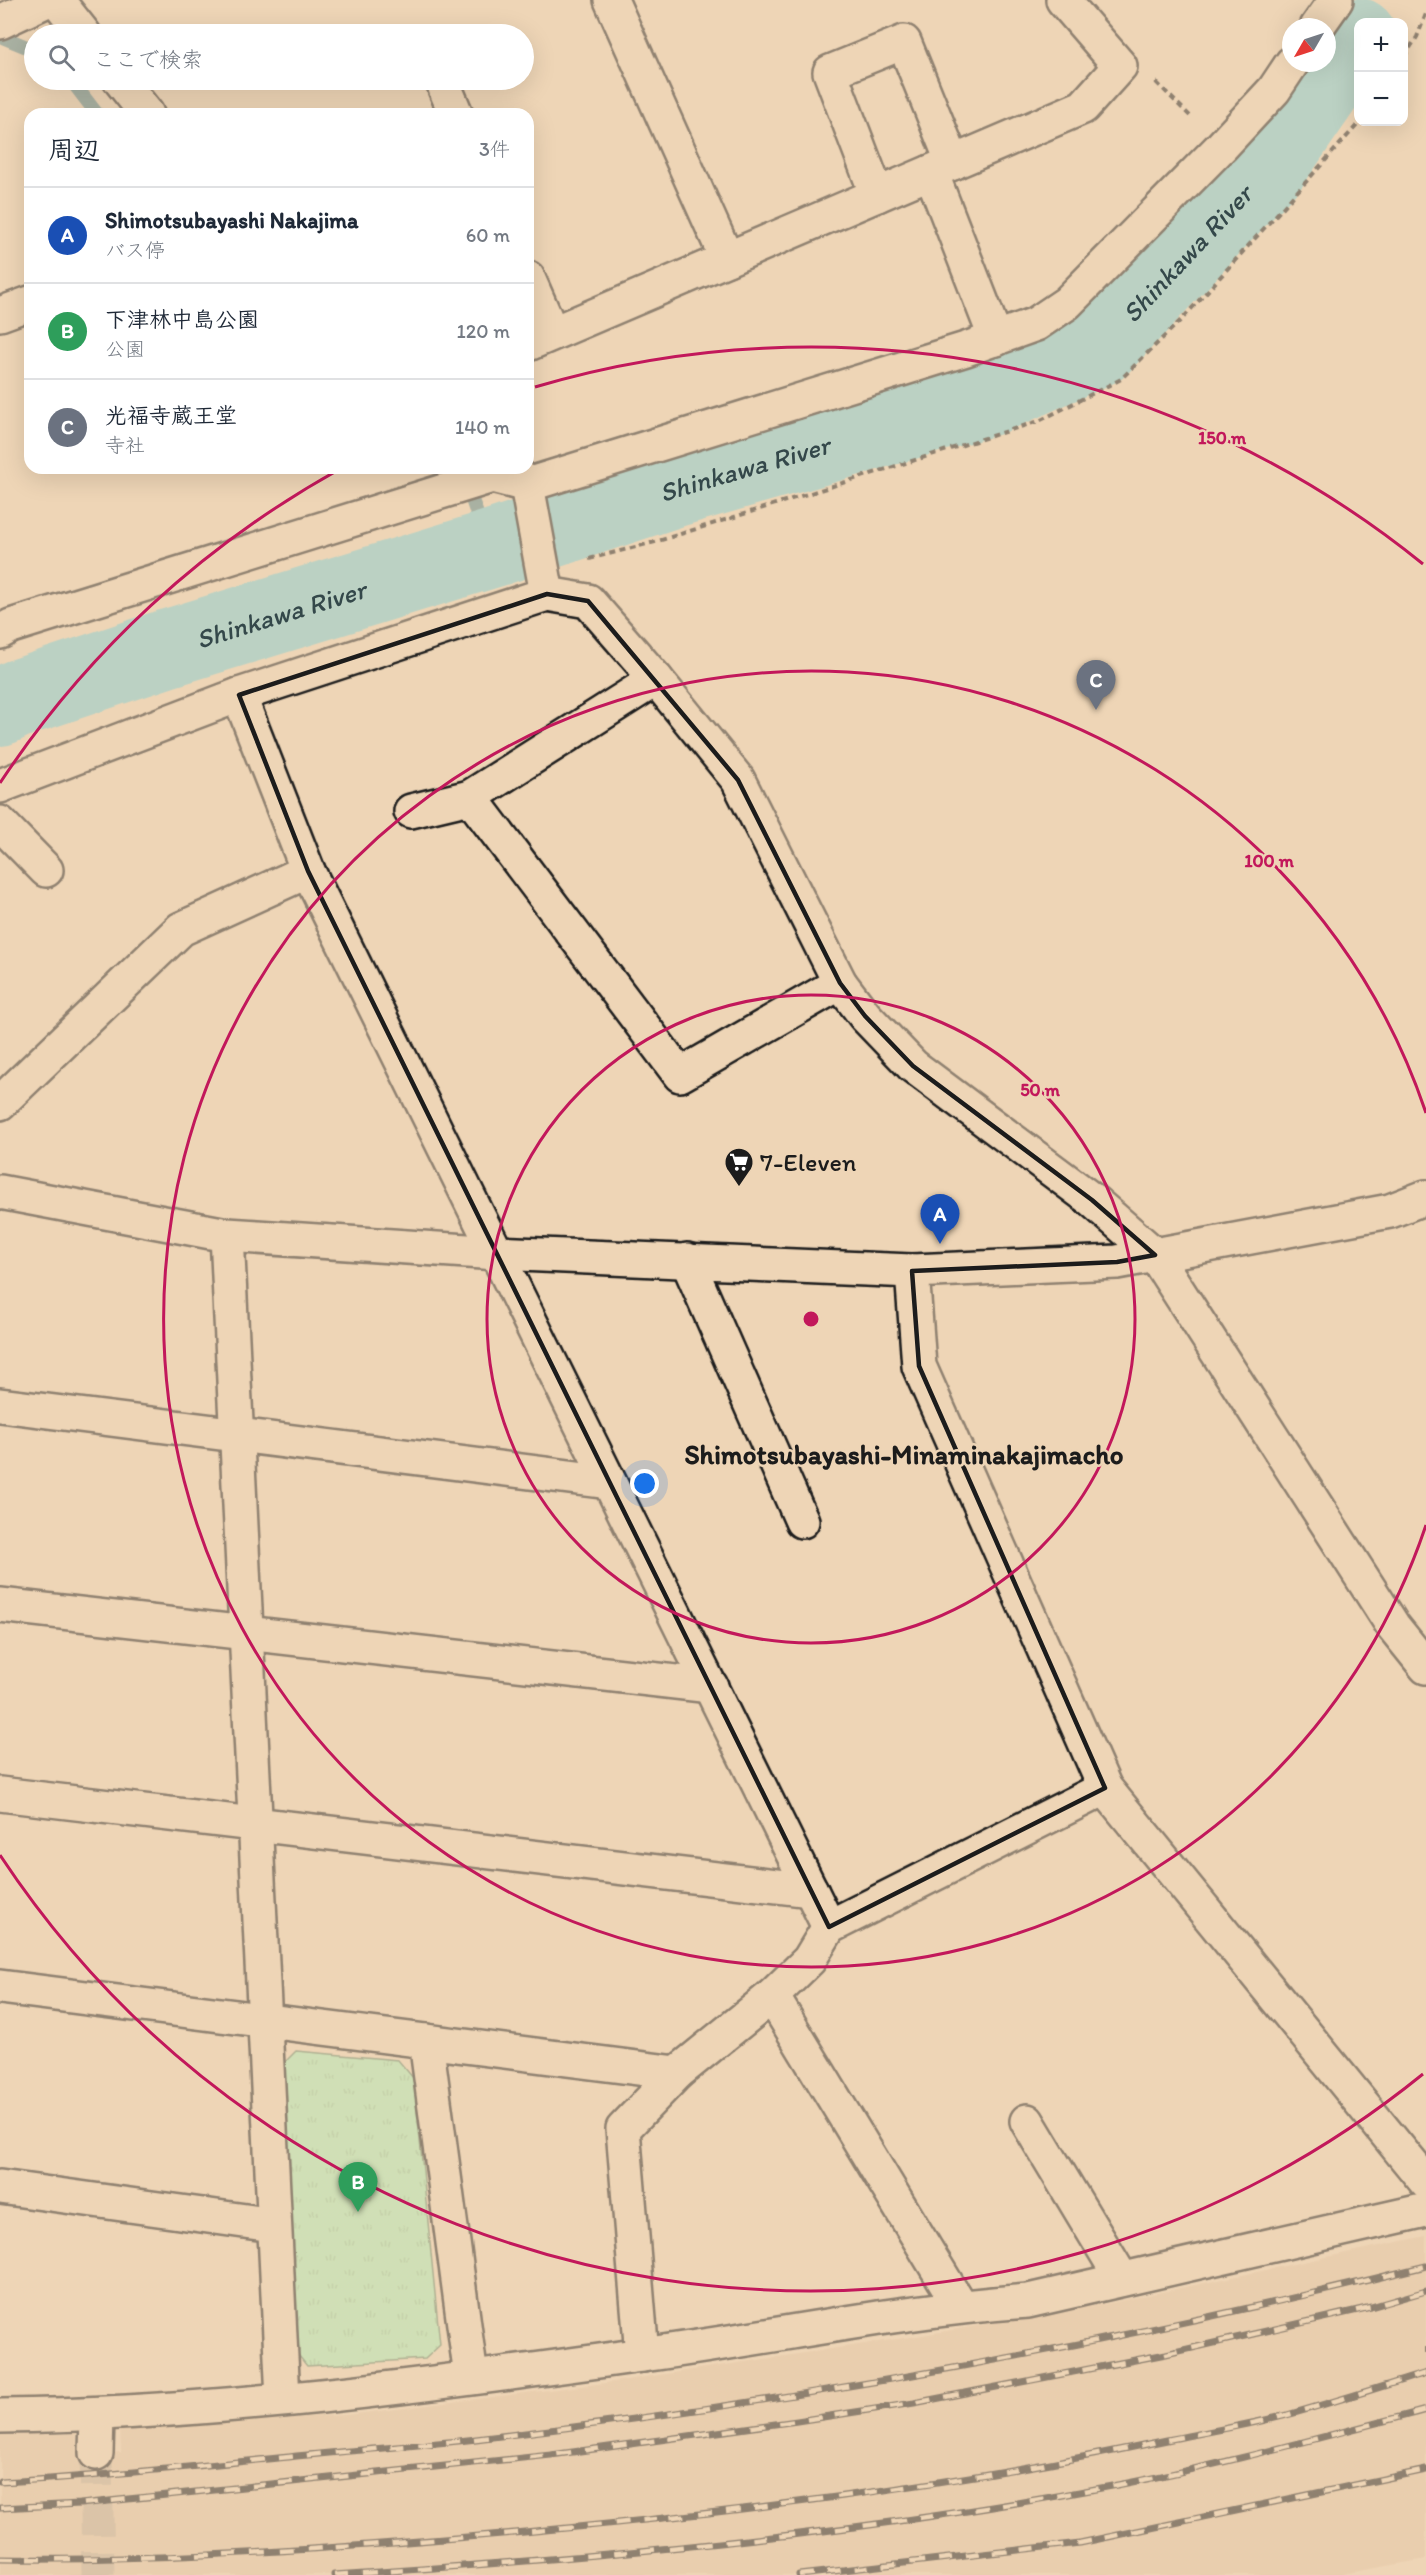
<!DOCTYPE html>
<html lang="ja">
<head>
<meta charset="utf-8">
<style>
	body { margin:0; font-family:Itim,"Klee One",sans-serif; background:#f6f6f7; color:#1f2937 }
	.controls { position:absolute; right:18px; top:18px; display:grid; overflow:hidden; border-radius:12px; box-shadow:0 6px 24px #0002 }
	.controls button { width:54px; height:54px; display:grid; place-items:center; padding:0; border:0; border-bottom:2px solid #e0e1e3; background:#fff; color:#1f2937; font:30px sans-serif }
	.compass { position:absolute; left:1282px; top:18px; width:54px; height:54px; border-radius:50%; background:#fff; box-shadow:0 6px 24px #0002; rotate:231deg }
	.you { position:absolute; left:645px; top:1484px; width:21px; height:21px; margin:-15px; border:4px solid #fff; border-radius:50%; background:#1a73e8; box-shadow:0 0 0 9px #1a73e833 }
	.badge { display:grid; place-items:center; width:39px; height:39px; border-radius:50%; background:#1c1c1c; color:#fff; font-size:20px; font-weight:700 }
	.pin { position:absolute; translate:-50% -50px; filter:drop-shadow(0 2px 3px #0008) }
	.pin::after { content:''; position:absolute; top:32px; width:21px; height:18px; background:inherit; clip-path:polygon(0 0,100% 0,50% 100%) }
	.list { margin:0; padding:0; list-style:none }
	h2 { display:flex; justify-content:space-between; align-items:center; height:78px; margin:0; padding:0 24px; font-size:26px }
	h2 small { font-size:20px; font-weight:400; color:#747a83 }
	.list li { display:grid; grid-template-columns:39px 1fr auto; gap:18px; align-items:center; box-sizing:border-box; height:96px; padding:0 24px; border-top:2px solid #e0e1e3 }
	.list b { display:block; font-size:22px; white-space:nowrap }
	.list p { margin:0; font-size:20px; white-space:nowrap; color:#747a83 }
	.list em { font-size:20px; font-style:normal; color:#747a83 }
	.icon { flex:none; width:33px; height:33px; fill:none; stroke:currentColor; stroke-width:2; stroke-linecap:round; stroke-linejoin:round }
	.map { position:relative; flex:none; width:1426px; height:2575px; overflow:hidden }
	.search { position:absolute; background:#fff; box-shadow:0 6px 24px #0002; left:24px; top:24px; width:510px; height:66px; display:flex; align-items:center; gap:15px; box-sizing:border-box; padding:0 21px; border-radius:33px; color:#747a83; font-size:22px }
	.panel { position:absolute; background:#fff; box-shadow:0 6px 24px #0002; left:24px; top:108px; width:510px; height:366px; border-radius:18px }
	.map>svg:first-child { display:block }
</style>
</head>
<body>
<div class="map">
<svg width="1426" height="2575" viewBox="0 0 1426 2575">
	<defs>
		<pattern id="park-tufts" width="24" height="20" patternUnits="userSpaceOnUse" patternTransform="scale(1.5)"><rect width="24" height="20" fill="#abecb5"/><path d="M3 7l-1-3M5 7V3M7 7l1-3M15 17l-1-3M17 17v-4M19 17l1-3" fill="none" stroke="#93ca9b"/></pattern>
	</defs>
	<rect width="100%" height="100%" fill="#eed5b6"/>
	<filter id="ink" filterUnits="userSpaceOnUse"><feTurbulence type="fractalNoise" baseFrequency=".0167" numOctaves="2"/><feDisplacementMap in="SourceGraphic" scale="12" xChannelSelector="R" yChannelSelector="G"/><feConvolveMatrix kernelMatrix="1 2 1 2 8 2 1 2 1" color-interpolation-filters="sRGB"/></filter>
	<g filter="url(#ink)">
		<polygon fill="#e3c6a5" points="1426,2236 1426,2559 1336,2575 0,2575 0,2434 76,2430 77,2454 121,2452 120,2426 347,2415 613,2382 917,2336 1105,2304"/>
		<polygon fill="url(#park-tufts)" stroke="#648468" stroke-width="1.5" points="296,2051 398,2060 414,2079 440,2345 425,2359 307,2366 295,2351 283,2064"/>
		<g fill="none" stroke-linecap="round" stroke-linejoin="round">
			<g stroke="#56868a" stroke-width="14">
				<polyline points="0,36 34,50"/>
				<polyline points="71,80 97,114"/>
				<polyline points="461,468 478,517 485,551"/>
			</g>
			<path stroke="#7ccdd3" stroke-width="78" id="s1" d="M0 707 19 698 162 650 494 548 675 488 989 397 1099 347 1271 163 1358 37"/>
			<polyline stroke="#c4b097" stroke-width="33" stroke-dasharray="33 16" stroke-linecap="butt" points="96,2453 98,2575"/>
			<g stroke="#1c1c1c" stroke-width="38">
				<g id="minor">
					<polyline points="57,0 84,34"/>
					<polyline points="611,0 727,259"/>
					<polyline points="0,22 47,0"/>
					<polyline points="1317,27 1336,0"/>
					<polyline points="120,80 147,114"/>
					<polyline points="445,88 456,114"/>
					<polyline points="931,172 996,339"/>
					<polyline points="877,195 830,72 904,42 953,163"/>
					<polyline points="528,278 552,333"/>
					<polyline points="0,314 30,303"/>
					<polyline points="528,344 1083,107 1120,66 1063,0"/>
					<polyline points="512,468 527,485 547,594"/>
					<polyline points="0,632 11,626 492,476 527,485 966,349 1036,324 1067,303 1221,147 1274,90 1292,63"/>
					<polyline points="656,679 470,797 680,1075 840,983"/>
					<polyline points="239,695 308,871 829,1927"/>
					<polyline points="0,786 239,695 547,594 588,601 656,679 738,780 840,983 865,1016 913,1066 1092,1200 1155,1255 1393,1626 1426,1667"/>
					<polyline points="411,811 470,797"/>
					<polyline points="0,823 46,870"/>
					<polyline points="0,1103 181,929 308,871"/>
					<polyline points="0,1192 227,1235 497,1253 912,1271 1117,1262 1390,1211 1426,1197"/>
					<polyline points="227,1235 283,2399"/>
					<polyline points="687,1260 802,1521"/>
					<polyline points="912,1271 919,1366 1105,1788 1426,2182"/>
					<polyline points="0,1405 609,1482"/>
					<polyline points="0,1605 711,1686"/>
					<polyline points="0,1794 811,1890"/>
					<polyline points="0,1987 677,2073"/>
					<polyline points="772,1996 960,2306"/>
					<polyline points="426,2041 471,2377"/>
					<polyline points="1027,2121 1122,2279"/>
					<polyline points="0,2187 274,2225"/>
					<polyline points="642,2355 623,2129 677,2073 772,1996 809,1960 829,1927 1105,1788"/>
					<path d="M0 2416C214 2414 429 2385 642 2355 770 2338 898 2310 1028 2301L1426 2210"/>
					<polyline points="96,2453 97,2415"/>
				</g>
			</g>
			<g stroke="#1c1c1c" stroke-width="4" stroke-dasharray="6 4.5" stroke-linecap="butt">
				<polyline points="1404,57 1417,37 1426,14"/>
				<polyline points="1156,82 1193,119"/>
				<polyline points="589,559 655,542 1039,421 1121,379 1184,317 1360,122"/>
				<polyline points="1426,2347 1426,2354"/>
			</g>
			<use href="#minor" stroke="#eed5b6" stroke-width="33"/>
			<g stroke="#1c1c1c" stroke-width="7">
				<g id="rail">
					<path d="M0 2482C97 2477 193 2466 289 2457 354 2450 419 2446 484 2438 801 2401 1117 2343 1426 2266"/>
					<polyline points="0,2508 80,2504 551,2455 797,2421 914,2403 1166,2354 1371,2307 1426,2291"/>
					<path d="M0 2559C172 2561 343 2548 514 2533 733 2513 951 2486 1167 2440 1207 2432 1247 2425 1287 2415 1334 2402 1380 2387 1426 2373"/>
					<path d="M334 2575C594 2558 855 2535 1112 2486 1218 2466 1322 2437 1426 2410"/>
					<polyline points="799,2575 1080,2543 1426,2470"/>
				</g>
			</g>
			<use href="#rail" stroke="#eed5b6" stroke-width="4.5" stroke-dasharray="14" stroke-linecap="butt"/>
		</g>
	</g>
	<path d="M0 0H1426V2575H0ZM547 594 588 601 738 780 840 983 865 1016 913 1066 1092 1200 1155 1255 1117 1262 912 1271 919 1366 1105 1788 829 1927 308 871 239 695Z" fill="#eed5b6" fill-opacity=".55" fill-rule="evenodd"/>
	<path fill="none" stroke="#1c1c1c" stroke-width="4.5" stroke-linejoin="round" d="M547 594 588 601 738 780 840 983 865 1016 913 1066 1092 1200 1155 1255 1117 1262 912 1271 919 1366 1105 1788 829 1927 308 871 239 695Z"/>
	<g fill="none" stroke="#c2185b" stroke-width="3">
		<circle cx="811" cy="1319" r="324"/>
		<path d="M1426 1525A648 648 0 1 1 1426 1113"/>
		<path d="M1423 2074A972 972 0 0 1 0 1855M0 783A972 972 0 0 1 340 469M535 387A972 972 0 0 1 1423 564"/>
	</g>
	<defs>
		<g id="supermarket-pin" transform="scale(1.5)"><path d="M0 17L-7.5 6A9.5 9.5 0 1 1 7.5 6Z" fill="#1c1c1c" stroke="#eed5b6"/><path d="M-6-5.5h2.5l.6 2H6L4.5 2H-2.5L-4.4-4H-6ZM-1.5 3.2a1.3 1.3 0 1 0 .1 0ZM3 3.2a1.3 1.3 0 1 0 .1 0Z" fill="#fff"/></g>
	</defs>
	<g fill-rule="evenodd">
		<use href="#supermarket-pin" x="739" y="1162"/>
	</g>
	<g text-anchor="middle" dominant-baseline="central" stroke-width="5" stroke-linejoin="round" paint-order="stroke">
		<g font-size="26" fill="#1c1c1c" stroke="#eed5b6" text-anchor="start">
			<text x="760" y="1162">7-Eleven</text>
		</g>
		<g font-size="27" font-style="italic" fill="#34484a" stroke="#eed5b6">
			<text stroke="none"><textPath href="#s1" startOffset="1286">Shinkawa River</textPath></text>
			<text stroke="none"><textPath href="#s1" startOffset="782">Shinkawa River</textPath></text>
			<text stroke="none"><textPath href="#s1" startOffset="296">Shinkawa River</textPath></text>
		</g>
		<g font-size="27" font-weight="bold" fill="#1c1c1c" stroke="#eed5b6">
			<text x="904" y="1454">Shimotsubayashi-Minaminakajimacho</text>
		</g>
	</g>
	<circle cx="811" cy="1319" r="9" fill="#c2185b" stroke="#eed5b6" stroke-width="3"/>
	<g font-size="18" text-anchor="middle" font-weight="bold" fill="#c2185b" stroke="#eed5b6" stroke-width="5" stroke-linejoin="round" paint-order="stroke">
		<text x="1222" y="444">150 m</text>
		<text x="1269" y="867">100 m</text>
		<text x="1040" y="1096">50 m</text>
	</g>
</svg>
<div class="controls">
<button>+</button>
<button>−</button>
</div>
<svg class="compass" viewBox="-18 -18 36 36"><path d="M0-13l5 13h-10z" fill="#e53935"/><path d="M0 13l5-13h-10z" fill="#747a83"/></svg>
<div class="you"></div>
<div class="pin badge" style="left:940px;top:1244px;background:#1a4fb4">A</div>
<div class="pin badge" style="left:358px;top:2212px;background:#2e9e5b">B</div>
<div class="pin badge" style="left:1096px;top:710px;background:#6b7280">C</div>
<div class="search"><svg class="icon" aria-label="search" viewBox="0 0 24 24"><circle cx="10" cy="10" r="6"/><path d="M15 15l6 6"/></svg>ここで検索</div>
<section class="panel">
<h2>周辺<small>3件</small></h2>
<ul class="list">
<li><span class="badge" style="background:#1a4fb4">A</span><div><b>Shimotsubayashi Nakajima</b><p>バス停</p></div><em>60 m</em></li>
<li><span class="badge" style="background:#2e9e5b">B</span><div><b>下津林中島公園</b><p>公園</p></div><em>120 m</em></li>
<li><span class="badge" style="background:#6b7280">C</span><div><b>光福寺蔵王堂</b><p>寺社</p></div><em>140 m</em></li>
</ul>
</section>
</div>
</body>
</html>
